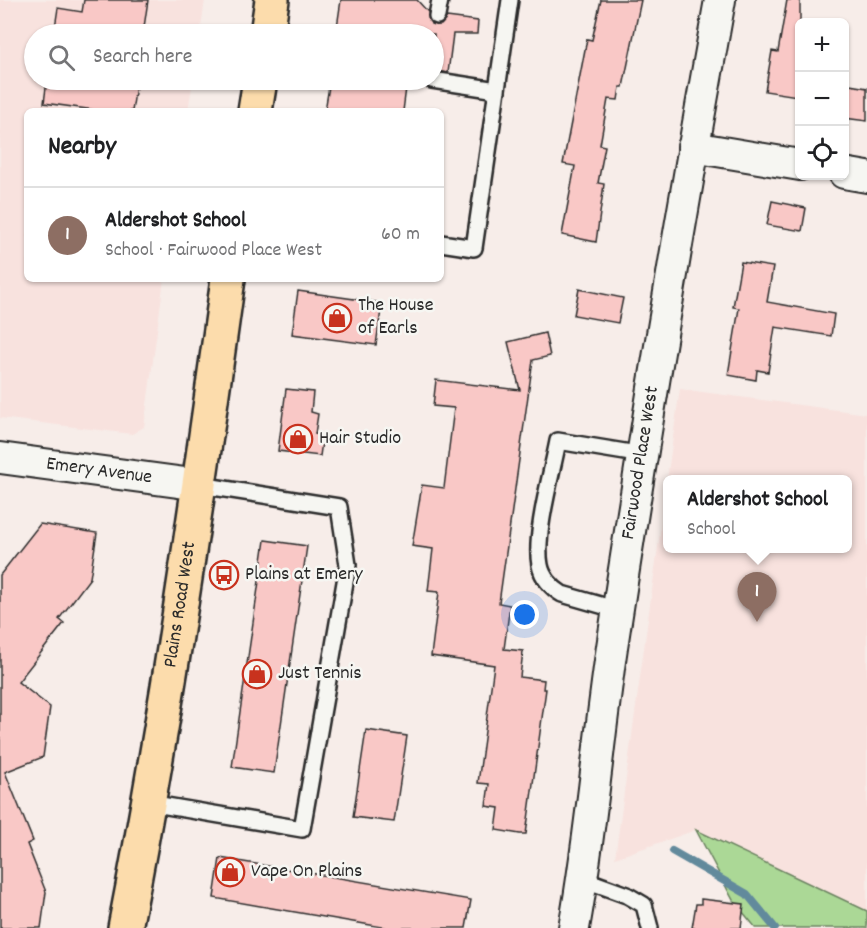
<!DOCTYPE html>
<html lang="en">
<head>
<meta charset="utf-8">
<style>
	body { margin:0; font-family:Dekko,sans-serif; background:#f2f2f2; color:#202124 }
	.controls { position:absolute; right:18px; top:18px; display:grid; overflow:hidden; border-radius:9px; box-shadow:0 2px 4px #0004 }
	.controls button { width:54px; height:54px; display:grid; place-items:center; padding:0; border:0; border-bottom:2px solid #e0e0e0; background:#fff; color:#202124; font:30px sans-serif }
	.you { position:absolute; left:525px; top:615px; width:21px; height:21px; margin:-15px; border:4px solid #fff; border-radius:50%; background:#1a73e8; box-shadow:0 0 0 9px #1a73e833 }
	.badge { display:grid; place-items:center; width:39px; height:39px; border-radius:50%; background:#c8321e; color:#fff; font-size:20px; font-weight:700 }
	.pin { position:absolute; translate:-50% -50px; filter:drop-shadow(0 2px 3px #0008) }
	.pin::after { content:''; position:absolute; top:32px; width:21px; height:18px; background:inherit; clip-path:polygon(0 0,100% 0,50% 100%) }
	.popup { position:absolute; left:663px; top:475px; width:189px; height:78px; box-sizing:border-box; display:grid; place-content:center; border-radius:9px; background:#fff; filter:drop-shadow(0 2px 4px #0005); font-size:20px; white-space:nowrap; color:#757577 }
	.popup b { font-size:22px; color:#202124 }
	.popup::after { content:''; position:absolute; left:50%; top:100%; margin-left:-12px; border:12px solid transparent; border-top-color:#fff }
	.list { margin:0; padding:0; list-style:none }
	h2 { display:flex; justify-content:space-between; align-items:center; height:78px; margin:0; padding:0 24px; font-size:26px }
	h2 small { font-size:20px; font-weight:400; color:#757577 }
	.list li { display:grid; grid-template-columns:39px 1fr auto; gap:18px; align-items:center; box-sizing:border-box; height:96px; padding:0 24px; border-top:2px solid #e0e0e0 }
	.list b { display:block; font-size:22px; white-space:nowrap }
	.list p { margin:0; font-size:20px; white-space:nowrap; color:#757577 }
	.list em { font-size:20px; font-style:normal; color:#757577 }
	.icon { flex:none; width:33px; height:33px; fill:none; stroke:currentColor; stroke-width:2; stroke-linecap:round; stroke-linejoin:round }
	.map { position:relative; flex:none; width:867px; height:928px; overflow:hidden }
	.search { position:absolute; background:#fff; box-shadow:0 2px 4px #0004; left:24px; top:24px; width:420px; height:66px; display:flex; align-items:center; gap:15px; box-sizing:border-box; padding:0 21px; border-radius:33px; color:#757577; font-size:22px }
	.panel { position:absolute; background:#fff; box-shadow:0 2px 4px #0004; left:24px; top:108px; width:420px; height:174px; border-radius:9px }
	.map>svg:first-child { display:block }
</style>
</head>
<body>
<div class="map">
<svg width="867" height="928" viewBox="0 0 867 928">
	<rect width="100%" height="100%" fill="#f7ede9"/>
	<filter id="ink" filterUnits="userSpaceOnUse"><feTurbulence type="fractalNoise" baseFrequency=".0167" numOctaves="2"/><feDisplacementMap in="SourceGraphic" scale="12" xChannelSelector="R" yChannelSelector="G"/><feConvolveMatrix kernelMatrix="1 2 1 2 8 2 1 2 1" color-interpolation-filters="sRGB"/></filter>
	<g filter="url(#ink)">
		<g fill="#f8e2de">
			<polygon points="0,0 205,0 200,34 34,34 34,80 193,80 188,111 27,111 27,279 164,279 144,427 132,434 0,418"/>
			<polygon points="680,389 867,414 867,911 696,830 615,858 667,482 667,548 847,548 847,480 667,479"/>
		</g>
		<polygon fill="#abd896" stroke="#6b8260" stroke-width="1.5" points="696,830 867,911 867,928 756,928 733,900"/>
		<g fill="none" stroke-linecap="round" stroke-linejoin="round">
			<polyline stroke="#628a9c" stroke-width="8" points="672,851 747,894 775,928"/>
		</g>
		<g fill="#f9c8c6" stroke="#2b2b2b" stroke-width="1.5">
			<polygon points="84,0 148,0 143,34 54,34 58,8 82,12"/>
			<polygon points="341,0 417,0 428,12 431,24 441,25 447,17 478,21 477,34 453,34 448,73 434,70 434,34 336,34"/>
			<polygon points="601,0 641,0 623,87 620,87 618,100 608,99 600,145 605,146 598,183 604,184 596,242 562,235 575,166 563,164 587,39 592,40"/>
			<polygon points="787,0 800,0 800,81 797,96 765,91 772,51 778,52"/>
			<polygon points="47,80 137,80 132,111 102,111 44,103"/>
			<polygon points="330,80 407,80 403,111 325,111"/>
			<polygon points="844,84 867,88 867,121 844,118"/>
			<polygon points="772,201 806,208 802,231 767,225"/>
			<polygon points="741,262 773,267 767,302 834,314 831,336 775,327 768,372 757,370 756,380 728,375 739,308 733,307"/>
			<polygon points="579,289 623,298 618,323 574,315"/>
			<polygon points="298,291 382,303 376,345 292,334"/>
			<polygon points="545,333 550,356 533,360 499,603 510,605 504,649 523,651 520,677 544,680 543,689 546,689 526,834 520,834 496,830 499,808 486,806 489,784 478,783 494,665 431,656 439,592 428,591 433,549 412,546 422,485 444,488 454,408 433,406 436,380 520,390 508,342"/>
			<polygon points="286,389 313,392 311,412 318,414 315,434 323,435 320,456 278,451"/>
			<polygon points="40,524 97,533 90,578 59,619 64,623 18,682 50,707 43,757 5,772 33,841 27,844 46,892 41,928 0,928 0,575"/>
			<polygon points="265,540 307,546 274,773 232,767"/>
			<polygon points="366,730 407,736 394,822 353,817"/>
			<polygon points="220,858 471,900 466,928 388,928 214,898"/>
			<polygon points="701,899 744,904 741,928 692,928 696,904 701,904"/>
		</g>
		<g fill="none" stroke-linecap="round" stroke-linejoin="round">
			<g stroke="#2b2b2b" stroke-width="20">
				<g id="lane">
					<polyline points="437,16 440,0"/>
					<polyline points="432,80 497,90"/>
					<polyline points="441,243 474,248 510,0"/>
					<path d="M618 610 562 594C552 588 542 577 540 565 534 535 552 473 558 441L643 455"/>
					<polyline points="149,803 302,829 348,565 339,507 200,485"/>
					<polyline points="583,879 627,895 644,905 650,928"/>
				</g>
			</g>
			<g stroke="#2b2b2b" stroke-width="34">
				<g id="street">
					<polyline points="693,147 800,165"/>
					<polyline points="844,173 867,177"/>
					<path id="s1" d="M0 458 200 485"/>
					<path id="s2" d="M574 928C591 835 598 741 612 647 645 431 681 215 720 0"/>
				</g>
			</g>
			<g stroke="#2b2b2b" stroke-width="38">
				<g id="primary">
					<polyline points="267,34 272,0"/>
					<polyline points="255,111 260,80"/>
					<path id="s3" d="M125 928C167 713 198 496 228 279"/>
				</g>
			</g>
			<use href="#lane" stroke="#f6f6f2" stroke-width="15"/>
			<use href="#street" stroke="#f6f6f2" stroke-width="30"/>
			<use href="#primary" stroke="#fcdcac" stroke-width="33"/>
		</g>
	</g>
	<defs>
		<g id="shop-ring" transform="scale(1.5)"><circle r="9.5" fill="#f6f6f2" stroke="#c8321e" stroke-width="1.5"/><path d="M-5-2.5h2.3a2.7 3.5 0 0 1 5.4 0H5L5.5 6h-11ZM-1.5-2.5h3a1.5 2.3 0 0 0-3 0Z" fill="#c8321e"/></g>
		<g id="bus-ring" transform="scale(1.5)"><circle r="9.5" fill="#f6f6f2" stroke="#c8321e" stroke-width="1.5"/><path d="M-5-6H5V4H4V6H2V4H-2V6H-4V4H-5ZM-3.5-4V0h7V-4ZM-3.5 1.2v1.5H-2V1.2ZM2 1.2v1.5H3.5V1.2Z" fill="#c8321e"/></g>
	</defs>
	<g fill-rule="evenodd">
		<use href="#shop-ring" x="337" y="318"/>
		<use href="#shop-ring" x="298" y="439"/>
		<use href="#bus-ring" x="224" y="575"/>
		<use href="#shop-ring" x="257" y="674"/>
		<use href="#shop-ring" x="230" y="872"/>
	</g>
	<g text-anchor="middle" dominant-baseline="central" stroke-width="5" stroke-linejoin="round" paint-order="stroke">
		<g font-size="20" fill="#2b2b2b" stroke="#f6f6f2" text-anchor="start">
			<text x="358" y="306">The House<tspan x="358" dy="23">of Earls</tspan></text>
			<text x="319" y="439">Hair Studio</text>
			<text x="245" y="575">Plains at Emery</text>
			<text x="278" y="674">Just Tennis</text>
			<text x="251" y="872">Vape On Plains</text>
		</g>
		<g font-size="20" fill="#2b2b2b" stroke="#f6f6f2">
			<text stroke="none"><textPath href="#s2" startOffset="470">Fairwood Place West</textPath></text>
			<text stroke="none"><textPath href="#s1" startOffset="100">Emery Avenue</textPath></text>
			<text stroke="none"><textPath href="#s3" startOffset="328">Plains Road West</textPath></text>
		</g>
	</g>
</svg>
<div class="controls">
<button>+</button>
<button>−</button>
<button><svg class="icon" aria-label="locate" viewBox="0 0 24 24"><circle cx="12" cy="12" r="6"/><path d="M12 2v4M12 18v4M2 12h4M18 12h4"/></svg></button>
</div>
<div class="you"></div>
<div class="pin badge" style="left:757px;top:622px;background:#8d6e63">1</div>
<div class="popup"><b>Aldershot School</b>School</div>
<div class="search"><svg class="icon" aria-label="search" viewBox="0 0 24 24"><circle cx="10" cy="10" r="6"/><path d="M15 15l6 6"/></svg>Search here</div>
<section class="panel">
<h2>Nearby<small></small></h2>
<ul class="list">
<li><span class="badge" style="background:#8d6e63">1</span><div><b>Aldershot School</b><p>School · Fairwood Place West</p></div><em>60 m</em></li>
</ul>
</section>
</div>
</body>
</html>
